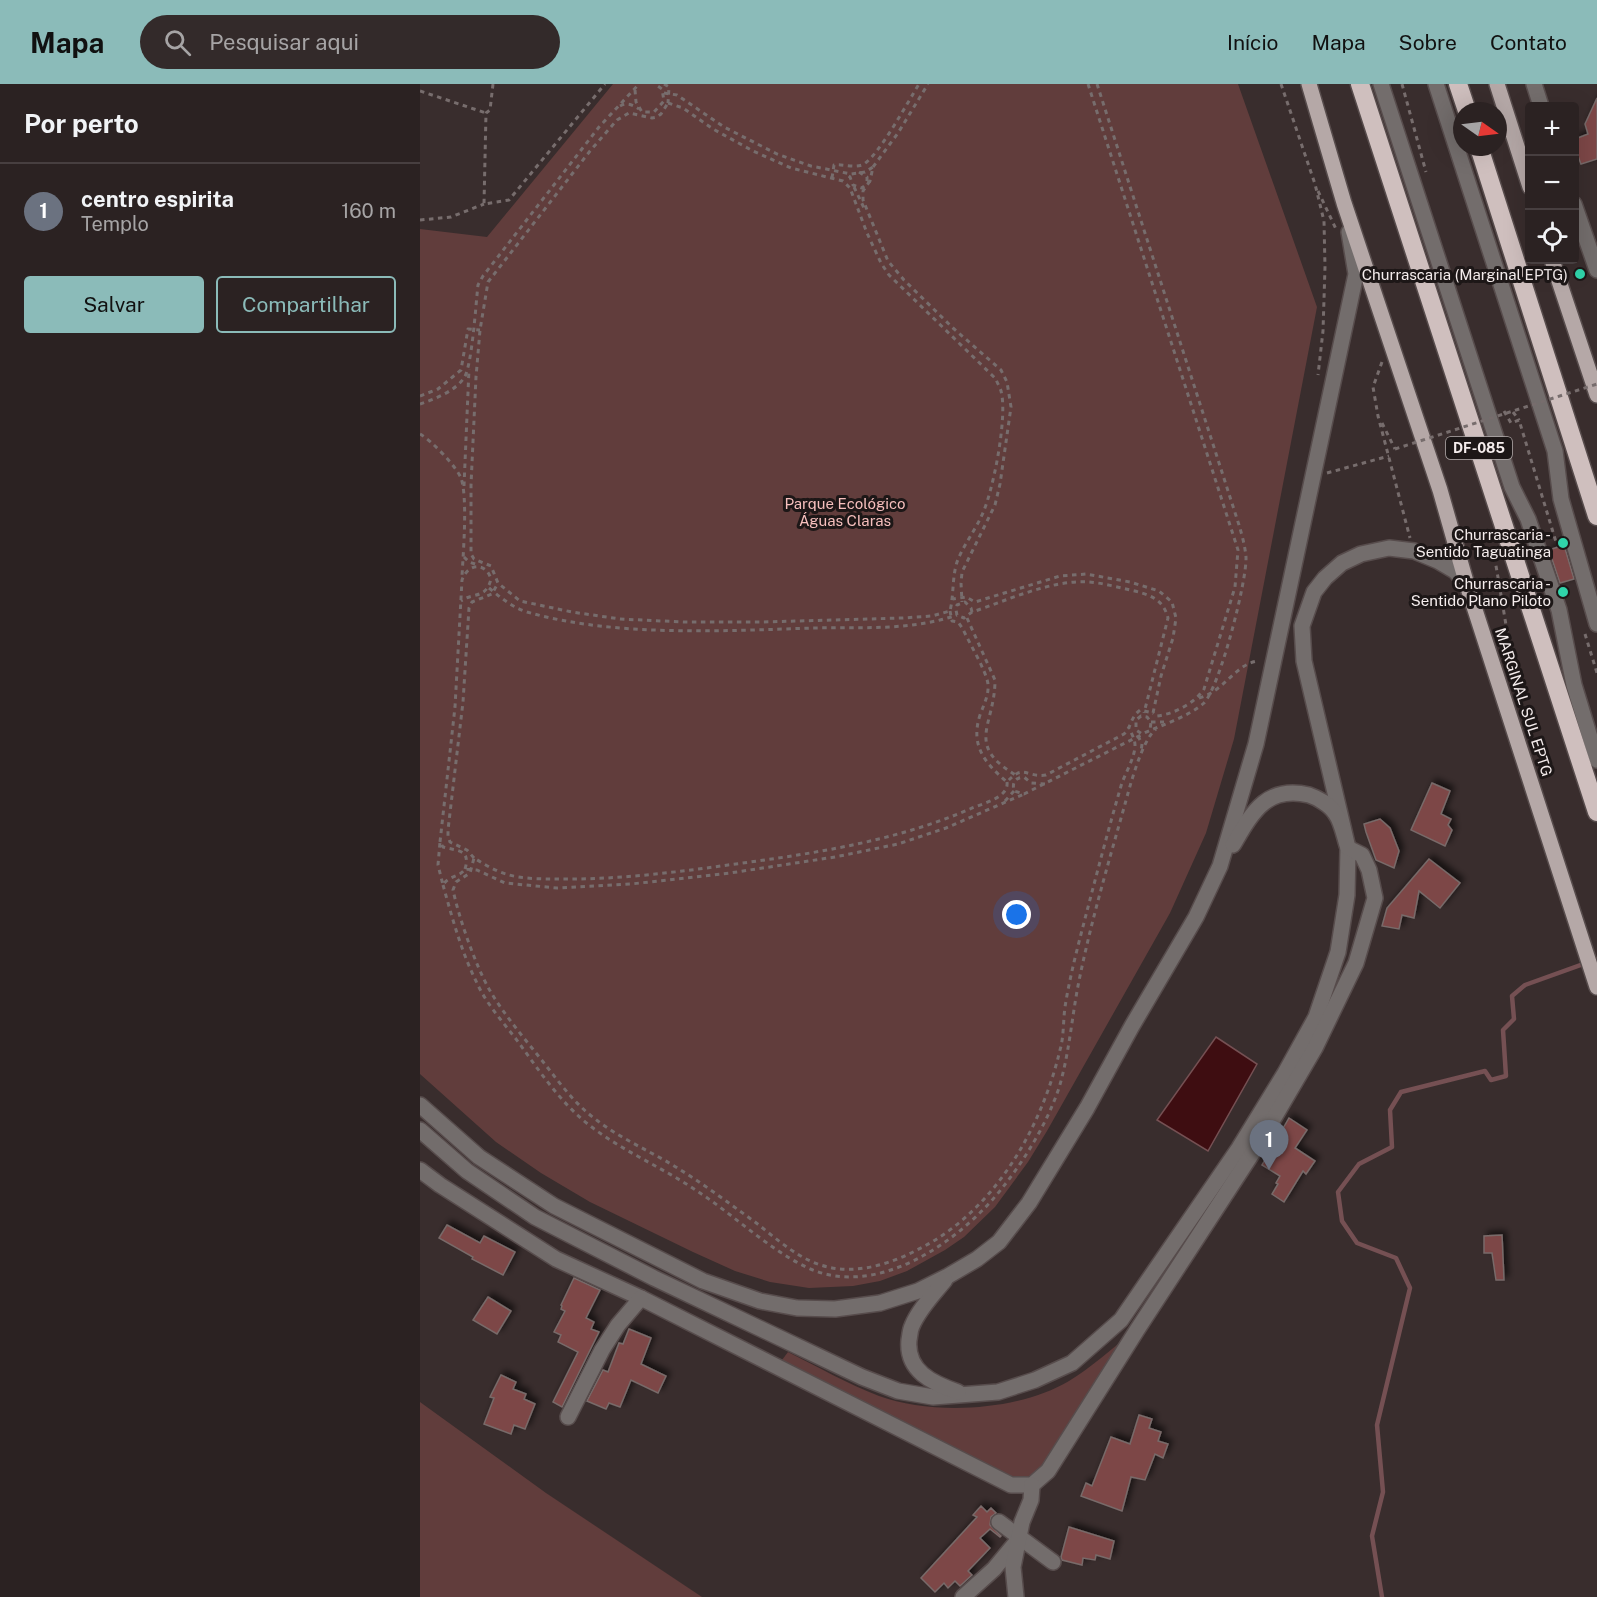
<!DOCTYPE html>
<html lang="pt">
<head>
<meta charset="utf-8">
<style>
	body { margin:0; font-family:"Public Sans",sans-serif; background:#332a2a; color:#f1f3f6 }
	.controls { position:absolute; right:18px; top:18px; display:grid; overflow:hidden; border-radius:6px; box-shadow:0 6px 24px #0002 }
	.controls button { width:54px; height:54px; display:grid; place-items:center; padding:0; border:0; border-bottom:2px solid #473f40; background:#2b2222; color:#f1f3f6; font:30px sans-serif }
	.compass { position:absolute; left:1033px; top:18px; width:54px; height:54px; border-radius:50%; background:#2b2222; box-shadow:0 6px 24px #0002; rotate:104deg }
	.you { position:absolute; left:597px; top:831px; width:21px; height:21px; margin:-15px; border:4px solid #fff; border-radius:50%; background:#1a73e8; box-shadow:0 0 0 9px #1a73e833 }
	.badge { display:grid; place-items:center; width:39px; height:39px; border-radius:50%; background:#8bbbb9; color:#fff; font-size:20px; font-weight:700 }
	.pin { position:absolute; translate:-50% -50px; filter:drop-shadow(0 2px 3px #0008) }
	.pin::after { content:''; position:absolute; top:32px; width:21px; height:18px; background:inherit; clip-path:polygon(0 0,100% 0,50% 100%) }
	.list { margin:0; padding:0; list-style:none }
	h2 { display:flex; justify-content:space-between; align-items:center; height:78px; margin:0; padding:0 24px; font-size:26px }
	h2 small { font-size:20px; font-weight:400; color:#a6a4a5 }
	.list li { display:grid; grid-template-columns:39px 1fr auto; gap:18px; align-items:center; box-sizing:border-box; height:96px; padding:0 24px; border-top:2px solid #473f40 }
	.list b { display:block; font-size:22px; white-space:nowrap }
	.list p { margin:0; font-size:20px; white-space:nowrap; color:#a6a4a5 }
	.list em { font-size:20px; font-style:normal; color:#a6a4a5 }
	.actions { display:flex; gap:12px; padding:18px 24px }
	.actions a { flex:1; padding:14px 0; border:2px solid #8bbbb9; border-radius:6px; text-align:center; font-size:21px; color:#8bbbb9 }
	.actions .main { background:#8bbbb9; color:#111 }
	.icon { flex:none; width:33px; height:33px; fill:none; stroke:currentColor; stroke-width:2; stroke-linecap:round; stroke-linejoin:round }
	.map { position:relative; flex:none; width:1177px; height:1513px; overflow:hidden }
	header { display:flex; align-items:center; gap:36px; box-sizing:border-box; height:84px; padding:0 30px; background:#8bbbb9; color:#111 }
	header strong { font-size:28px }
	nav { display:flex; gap:33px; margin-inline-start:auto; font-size:21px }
	.search { width:420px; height:54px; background:#332a2a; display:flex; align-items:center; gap:15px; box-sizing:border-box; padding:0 21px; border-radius:33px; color:#a6a4a5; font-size:22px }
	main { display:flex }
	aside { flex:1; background:#2b2222 }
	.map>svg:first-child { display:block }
</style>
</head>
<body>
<header>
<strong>Mapa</strong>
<div class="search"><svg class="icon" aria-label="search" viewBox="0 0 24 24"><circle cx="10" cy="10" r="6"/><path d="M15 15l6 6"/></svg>Pesquisar aqui</div>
<nav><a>Início</a><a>Mapa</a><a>Sobre</a><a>Contato</a></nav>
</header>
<main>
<aside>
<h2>Por perto<small></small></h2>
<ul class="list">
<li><span class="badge" style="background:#6b7280">1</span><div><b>centro espirita</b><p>Templo</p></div><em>160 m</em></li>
</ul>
<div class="actions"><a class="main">Salvar</a><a>Compartilhar</a></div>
</aside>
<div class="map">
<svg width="1177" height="1513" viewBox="0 0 1177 1513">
	<defs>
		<filter id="shadow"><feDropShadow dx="4" dy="-4" stdDeviation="3" flood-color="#0009"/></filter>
	</defs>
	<rect width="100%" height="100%" fill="#392d2d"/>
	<g fill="#613d3c">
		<polygon points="193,0 818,0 897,223 814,655 786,749 750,829 627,1047 608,1078 575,1123 544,1153 525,1166 487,1187 460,1197 433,1202 389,1204 350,1198 315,1187 273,1168 170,1118 121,1089 76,1058 0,990 0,145 67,153"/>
		<path d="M711 1250 627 1385 609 1397 593 1398 359 1280 368 1268C398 1283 428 1300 459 1312 514 1332 599 1327 649 1297 671 1284 691 1265 711 1250Z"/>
		<polygon points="0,1318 126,1409 282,1513 0,1513"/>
	</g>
	<polygon fill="#3e0d11" stroke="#755053" stroke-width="1.5" points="796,953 837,980 788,1067 737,1036"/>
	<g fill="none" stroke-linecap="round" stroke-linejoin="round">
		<polyline stroke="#755053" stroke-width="4.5" points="962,1513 952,1452 963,1408 957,1341 990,1204 976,1174 937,1159 922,1137 918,1108 939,1080 972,1063 970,1026 981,1008 1065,987 1071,996 1086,992 1083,946 1094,935 1092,912 1105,901 1177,875"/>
	</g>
	<g fill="#7d4646" stroke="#786a69" stroke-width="1.5" filter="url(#shadow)">
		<polygon points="1177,14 1177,75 1161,80 1155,64 1155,55 1168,50 1165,40"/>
		<polygon points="1144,461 1154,495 1140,499 1129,466"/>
		<polygon points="1012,699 1030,707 1021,730 1031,735 1028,741 1032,746 1025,762 991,746"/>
		<polygon points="960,735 970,744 979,767 974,784 956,776 946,748 944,740"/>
		<polygon points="1009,775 1040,799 1020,824 999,807 994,834 982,831 979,845 962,842 967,824"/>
		<polygon points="869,1034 887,1046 875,1064 895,1077 886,1090 883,1087 864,1118 852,1110 858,1100 856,1099 860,1092 842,1081"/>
		<polygon points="27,1141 60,1159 64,1152 95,1168 83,1191 52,1175 53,1173 19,1154"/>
		<polygon points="1082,1151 1084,1196 1076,1196 1072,1169 1064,1169 1064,1152"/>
		<polygon points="154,1194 180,1206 166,1234 174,1238 171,1245 179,1248 142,1323 133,1318 158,1268 138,1258 141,1251 134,1248 145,1227 141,1225 142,1222 141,1221"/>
		<polygon points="68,1213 91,1227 77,1250 53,1236"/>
		<polygon points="209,1245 231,1254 221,1280 246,1292 238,1309 211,1296 200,1323 189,1319 186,1325 167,1317 183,1286 188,1288 199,1259 203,1260"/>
		<polygon points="81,1291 96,1298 93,1305 106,1310 104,1315 115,1320 105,1345 94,1341 91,1350 64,1340 74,1314 70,1313"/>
		<polygon points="719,1331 732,1335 729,1344 741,1348 738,1357 748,1360 743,1374 735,1370 725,1396 711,1393 702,1427 661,1412 666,1399 672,1402 691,1353 710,1360"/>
		<polygon points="561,1422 567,1428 571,1424 576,1429 571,1433 570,1441 581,1452 580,1453 570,1445 560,1454 570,1464 548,1487 552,1491 540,1502 535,1497 528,1504 524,1499 515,1508 501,1494 557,1433 553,1431"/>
		<polygon points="649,1443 694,1457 690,1475 676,1471 675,1476 663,1474 662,1481 642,1476 641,1473"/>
	</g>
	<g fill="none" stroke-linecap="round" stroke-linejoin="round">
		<g stroke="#574c4c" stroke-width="18">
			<g id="minor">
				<polyline points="961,0 1092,403 1108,435 1139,526 1154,601 1177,676"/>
				<polyline points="1016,0 1135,367 1141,415 1177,540"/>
				<polyline points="1114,0 1121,22"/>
				<polyline points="1154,120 1177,186"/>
				<polyline points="0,1021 59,1073 134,1122 283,1197 340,1217 377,1224 415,1225 460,1219 498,1207 528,1192 557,1175 579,1158 609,1119 667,1024 712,942 776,833 800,782 836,660 936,190 929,148"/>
				<polyline points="0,1046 47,1087 115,1133 234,1194 442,1293 478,1307 513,1313 578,1308 615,1296 652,1279 701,1236 819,1064 865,989 896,933 918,868 927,811 928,764 884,577 882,542 894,508 905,494 922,479 941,470 969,464 994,467 1018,477 1035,487 1047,501"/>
				<path d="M0 1086 20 1101 136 1175 221 1214 591 1401H612L628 1387 717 1246 841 1056 895 964 936 879 955 814 949 786 942 771 928 764C924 753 922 738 915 729 910 721 898 714 889 711 846 701 832 729 813 761"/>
				<path d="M525 1196C513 1211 499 1225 492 1242 490 1246 490 1251 489 1256 486 1287 512 1299 538 1308"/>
				<polyline points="148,1333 182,1266 198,1241 221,1214"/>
				<polyline points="579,1438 633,1478"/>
				<polyline points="543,1513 574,1485 598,1456"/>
				<polyline points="596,1513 593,1483 602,1438 611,1416 612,1401"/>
			</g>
		</g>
		<g stroke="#574c4c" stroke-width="18">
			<g id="major">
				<polyline points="889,0 924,119 1020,406 1047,501 1177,903"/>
				<polyline points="1077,0 1110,103"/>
				<polyline points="1132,176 1177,311"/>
			</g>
		</g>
		<g stroke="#574c4c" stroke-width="21">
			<g id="highway">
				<polyline points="940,0 1177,728"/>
				<polyline points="1038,0 1047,27"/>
				<polyline points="1059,63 1177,432"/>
			</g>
		</g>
		<g stroke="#776d6d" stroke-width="3" stroke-dasharray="4.5 4.5" stroke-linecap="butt">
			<polyline points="73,0 70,26 66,29 64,120 89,116 185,0"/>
			<polyline points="244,0 249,3 248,19"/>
			<path d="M668 0 818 466 815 503 784 605C775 619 754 630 737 632L733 629"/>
			<path d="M677 0 819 441C822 451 825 462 826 473 827 497 800 602 784 619 770 632 739 642 722 650L716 646V636L721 632 727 633 731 638 730 646"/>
			<polyline points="861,0 895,100 904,137 905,183 903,247 898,291"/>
			<polyline points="982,0 1006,88"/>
			<polyline points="215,6 216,18 222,28 234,28 244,17 242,5 235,0"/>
			<polyline points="0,7 66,29"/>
			<polyline points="244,9 257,11 304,43 357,70 391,82 431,90 445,88 453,83 450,97 442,104 433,101 430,93 425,89"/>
			<path d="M248 19 263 24 293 45 333 67 371 84 423 97 430 104 447 149 461 179 469 191 576 295C577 299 580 303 581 307 588 332 573 410 561 433 554 448 543 462 537 478 532 494 534 510 530 527L512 532 483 534 341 538H264L200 535 152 528 100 517 78 499 71 482 54 475 51 470V401L56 293 60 246 68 198 170 67 197 36 209 29 232 34 237 33 241 30Z"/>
			<path d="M200 22C207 18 213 21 219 25"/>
			<polyline points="453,83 478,49 508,0"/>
			<polyline points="439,88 447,93 447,98"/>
			<path d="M412 94 414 81C423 80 433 84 442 81 457 75 489 16 499 0"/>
			<polyline points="450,97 443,107 443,116 468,177 484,196 533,244 581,286 587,298 591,323 580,400 575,421 542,488 541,499 542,518"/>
			<polyline points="434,103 445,126"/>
			<polyline points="898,107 916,145"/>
			<polyline points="0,136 31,133 64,120"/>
			<polyline points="962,278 953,303 958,332 990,454"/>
			<polyline points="0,312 18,305 41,286 48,245 60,246"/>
			<path d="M0 320C15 315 35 307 44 294 52 283 56 218 58 201L63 192 179 43 219 0"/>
			<polyline points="1084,327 1091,339 1099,336 1136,458"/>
			<polyline points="1093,328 1099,336"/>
			<polyline points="962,339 975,365"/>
			<path d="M0 350C12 357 36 382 41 394 48 414 43 470 42 493"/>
			<polyline points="907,389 969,372"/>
			<polyline points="44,402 49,285"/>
			<polyline points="1073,464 1096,600"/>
			<polyline points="44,473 49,478 58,481"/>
			<path d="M69 504C81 514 92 523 107 528 193 553 304 547 393 544 442 543 491 547 537 531"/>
			<path d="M530 527 532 537 538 538 543 545C549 559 566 586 568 600 569 611 564 620 560 631 550 662 565 679 587 698 604 679 606 694 626 691L704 650C712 642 710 634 720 626L733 629 741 592 753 554 756 534 752 518 739 507 710 498 666 490 640 492 555 518 546 513 533 515"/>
			<path d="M552 528 551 524 545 518 537 521 536 526 537 531 544 534 552 528C586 517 632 495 669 498 682 499 697 503 710 506 728 510 743 514 748 534L724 629"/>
			<path d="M547 534 575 596C575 643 543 661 599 693"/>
			<polyline points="1165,550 1177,589"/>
			<path d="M779 614C805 607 815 580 838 577"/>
			<polyline points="731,638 744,638"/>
			<polyline points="718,652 722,660 721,668"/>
			<path d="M587 698C589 714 563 719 550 725 473 758 391 770 308 781 251 789 193 796 136 795 120 795 101 795 86 790 75 787 64 780 54 774L50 789 36 798 33 806C39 834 55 880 69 905 84 931 105 955 124 979 139 998 154 1019 174 1034 200 1055 231 1067 259 1085 285 1101 310 1120 335 1138 357 1155 380 1177 408 1183 438 1190 470 1180 497 1166 573 1129 621 1046 640 966 644 952 643 938 645 923 650 891 659 858 667 827 678 785 689 743 701 702 705 689 715 674 715 661 715 655 711 649 709 644"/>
			<path d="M625 700 611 699 604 693C595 694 592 698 594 707L604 710 721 651"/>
			<polyline points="585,717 594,707"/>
			<path d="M20 758 35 623 42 496C48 479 66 478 71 495 66 515 54 508 41 517"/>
			<polyline points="54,774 47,766 30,758 28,752 28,746 43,618 49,524 52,518 72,510 78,499"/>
			<path d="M45 785C51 765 37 767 23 763L20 758 18 781 23 801C29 791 39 794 45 785L57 786 85 799 137 804 211 800 310 789 415 773 478 760 526 744 604 710"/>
			<path d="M23 801C32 833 41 867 56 897 66 920 84 939 99 959 120 988 141 1019 169 1041 202 1067 242 1083 277 1107 314 1131 347 1164 386 1183 456 1217 541 1157 583 1103 606 1074 627 1039 639 1004 650 967 652 929 660 892 672 834 689 777 705 720 710 702 722 656 736 645"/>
		</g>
		<use href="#minor" stroke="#736d6c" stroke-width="15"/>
		<use href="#major" stroke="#b5a8a7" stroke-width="15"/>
		<use href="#highway" stroke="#cfbfbe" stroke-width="18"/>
		<polyline stroke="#776d6d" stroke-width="3" stroke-dasharray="4.5 4.5" stroke-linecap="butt" points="975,365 1177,300"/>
	</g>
	<g fill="#30d4aa" stroke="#1d1717" stroke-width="2">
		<circle cx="1160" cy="190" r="6"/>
		<circle cx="1143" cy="459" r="6"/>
		<circle cx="1143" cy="508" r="6"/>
	</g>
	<g text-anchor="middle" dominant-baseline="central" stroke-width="6" stroke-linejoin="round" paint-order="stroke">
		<rect fill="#1d1717" stroke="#b4adad" stroke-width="1.5" x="1026" y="353" width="66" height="22" rx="4.5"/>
		<g font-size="14" font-weight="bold" fill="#f5eded">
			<text x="1059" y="364">DF-085</text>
		</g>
		<g font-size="15" fill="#f5eded" stroke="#1d1717" text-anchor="end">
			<text x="1148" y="190">Churrascaria (Marginal EPTG)</text>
			<text x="1131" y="450">Churrascaria -<tspan x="1131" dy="17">Sentido Taguatinga</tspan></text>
			<text x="1131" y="499">Churrascaria -<tspan x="1131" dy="17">Sentido Plano Piloto</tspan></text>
		</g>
		<g font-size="15" fill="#f6bfbd" stroke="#1d1717">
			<text x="425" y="419">Parque Ecológico<tspan x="425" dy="17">Águas Claras</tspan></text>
		</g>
		<g font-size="15" fill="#f5eded" stroke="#1d1717">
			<text transform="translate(1104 618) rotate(72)">MARGINAL SUL EPTG</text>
		</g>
	</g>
</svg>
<div class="controls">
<button>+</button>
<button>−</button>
<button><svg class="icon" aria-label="locate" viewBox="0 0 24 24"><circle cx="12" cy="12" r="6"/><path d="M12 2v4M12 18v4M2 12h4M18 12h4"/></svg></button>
</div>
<svg class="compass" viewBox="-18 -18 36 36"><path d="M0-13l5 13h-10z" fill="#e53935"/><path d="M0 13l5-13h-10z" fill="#a6a4a5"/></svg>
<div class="you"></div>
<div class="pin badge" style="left:849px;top:1086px;background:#6b7280">1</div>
</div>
</main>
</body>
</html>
